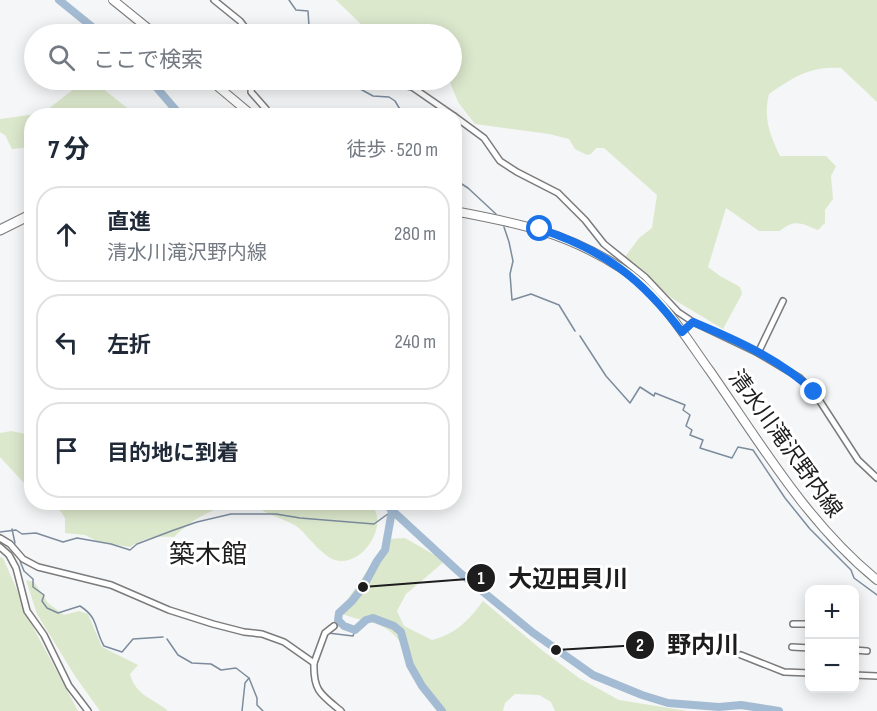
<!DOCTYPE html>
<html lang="ja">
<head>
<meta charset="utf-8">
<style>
	body { margin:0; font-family:"Sofia Sans Condensed","Noto Sans JP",sans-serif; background:#f2f2f3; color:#1f2937 }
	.controls { position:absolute; right:18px; bottom:18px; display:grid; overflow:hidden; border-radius:12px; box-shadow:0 3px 15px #0003 }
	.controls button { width:54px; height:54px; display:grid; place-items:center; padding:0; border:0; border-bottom:2px solid #e0e1e3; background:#fff; color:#1f2937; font:30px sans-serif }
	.stop { position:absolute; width:18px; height:18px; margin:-14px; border:4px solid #1a73e8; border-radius:50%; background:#fff }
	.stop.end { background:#1a73e8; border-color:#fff; box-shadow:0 2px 6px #0008 }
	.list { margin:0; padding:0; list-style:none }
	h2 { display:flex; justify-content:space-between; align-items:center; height:78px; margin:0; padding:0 24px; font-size:26px }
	h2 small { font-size:20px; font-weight:400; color:#747a83 }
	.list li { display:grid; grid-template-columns:39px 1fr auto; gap:18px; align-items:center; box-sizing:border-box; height:96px; margin:0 12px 12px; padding:0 12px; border:2px solid #e0e1e3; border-radius:24px }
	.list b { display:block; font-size:22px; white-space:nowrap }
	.list p { margin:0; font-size:20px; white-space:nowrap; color:#747a83 }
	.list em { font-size:20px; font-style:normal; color:#747a83 }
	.icon { flex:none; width:33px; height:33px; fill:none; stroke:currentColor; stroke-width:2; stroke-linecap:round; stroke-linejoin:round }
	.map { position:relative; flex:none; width:877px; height:711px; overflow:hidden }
	.search { position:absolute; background:#fff; box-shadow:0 3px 15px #0003; left:24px; top:24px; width:438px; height:66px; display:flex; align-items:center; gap:15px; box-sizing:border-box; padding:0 21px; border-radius:33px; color:#747a83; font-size:22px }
	.panel { position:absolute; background:#fff; box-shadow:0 3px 15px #0003; left:24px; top:108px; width:438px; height:402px; border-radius:24px }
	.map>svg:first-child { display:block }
</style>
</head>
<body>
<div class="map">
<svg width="877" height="711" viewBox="0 0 877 711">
	<rect width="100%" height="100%" fill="#f5f6f7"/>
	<g fill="#dce8cc">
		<path d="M336 0H877V102L841 68C810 66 794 77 769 94 763 118 770 135 780 156H826L836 166 831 176 833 199 825 210V223L818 230C802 224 795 218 780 231H759L726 208 708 267 720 276 740 287 742 294 723 329 673 299 625 257 639 238 652 228 657 195 604 148H596L591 154 587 155 575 149 569 139 549 134 475 124 458 102 449 80H452V34H371Z"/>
		<polygon points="53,80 92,80 136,115 32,116 31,147 12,149 5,135 0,132 0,119 43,113 75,88 56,84"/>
		<polygon points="11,431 31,435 31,481 28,479 24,483 0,457 0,433"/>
		<path d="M55 503H370C391 523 363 568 335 560 324 557 309 538 301 530 294 523 281 519 272 515 265 512 255 506 247 505 220 502 192 519 174 537 156 536 145 537 130 547L99 542 85 535 65 533V518Z"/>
		<path d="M405 538 445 561 406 594 397 611 404 626 432 640C456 634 469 620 483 601L543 651 579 678 619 700 688 711H555L551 702 539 695 515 694 505 703 503 711H445C439 706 432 701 428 695 415 676 410 650 393 634 382 622 357 620 342 614L343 606 389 539Z"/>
		<polygon points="0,557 3,558 34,629 78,711 0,711"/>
		<path d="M26 580 34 582 48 603 64 615 79 611 88 614 102 647 138 665 130 674C135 695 154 699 168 711H100L75 676 37 614Z"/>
	</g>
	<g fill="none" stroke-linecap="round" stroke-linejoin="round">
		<g stroke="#7c8c9d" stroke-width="1.5">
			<polyline points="289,0 296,10 308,11 309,26 313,34"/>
			<polyline points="344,80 373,96 389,97 395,101 404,116"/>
			<polyline points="454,179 468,188 496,214"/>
			<polyline points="504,227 509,242 513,261 510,274 512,300 531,294 559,305 575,331"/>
			<polyline points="580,336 606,376 630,403 640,387 654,396 655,393 685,405 683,410 690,415 686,426 692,430 690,435 703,440 700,448 732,458 738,447 753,450 785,498 810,529 851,570 854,578 877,595"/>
			<polyline points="12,529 15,543"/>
			<polyline points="0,532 16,530 22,534 36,533 63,542 77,538 111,544 130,550 137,544 174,530 197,522 231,514 276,514 300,518 374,524 392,511"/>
			<path d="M20 561 24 571 33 579V587L44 595 42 601 47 608 58 613 80 606C99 618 94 629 104 646L122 652 133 639 163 637"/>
			<polyline points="328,633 353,636 355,630"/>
			<polyline points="167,639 178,655 192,663 211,664 221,670 236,668 249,678 257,698 257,705 263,711"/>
			<polyline points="242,711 245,683 249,678"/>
		</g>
		<g stroke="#a4bcd3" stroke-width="8">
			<polyline points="59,0 101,34"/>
			<polyline points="150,80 181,116"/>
			<polyline points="383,502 459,572 532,632 593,675 642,695 668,703 719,707 741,705 779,711"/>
			<polyline points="392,511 385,550 377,561 363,587 352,601 339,613 338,620 344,626 355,630 366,620 373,618 394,626 401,632 410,665 422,686 442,711"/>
		</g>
		<g stroke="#7b7b7c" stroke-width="8">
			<g id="minor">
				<polyline points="214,0 240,21 250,34"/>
				<polyline points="252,80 251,92 266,109 264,116"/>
				<polyline points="292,80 306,83 325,80"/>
				<polyline points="383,80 412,87 454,116"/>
				<polyline points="454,116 484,138 500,161 517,172 558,193 585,220 604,244 645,277 678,312 693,322 758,353 800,378 814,392 858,460 877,478"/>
				<polyline points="758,353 783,301"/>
				<path d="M0 538 10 544 23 559 38 567 111 585 169 610 213 624 244 632 262 634 284 642 314 663C313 690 320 694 341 711"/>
				<polyline points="0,547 9,555 16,568 27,611 44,635 69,686 88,711"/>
				<polyline points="793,624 810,624"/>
				<polyline points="792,647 810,648"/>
				<polyline points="854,650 867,651"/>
				<polyline points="741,655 784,672 810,673"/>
				<polyline points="314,663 325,633 334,626"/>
				<polyline points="854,675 877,676"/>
			</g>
		</g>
		<g stroke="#7b7b7c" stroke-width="10">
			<path id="secondary" d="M454 211C518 223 565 232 621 268 659 292 684 335 710 371 761 444 807 523 877 580"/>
		</g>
		<g stroke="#7b7b7c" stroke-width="10">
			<g id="primary">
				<polyline points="113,0 155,34"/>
				<polyline points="210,80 253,116"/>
			</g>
		</g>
		<g stroke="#7b7b7c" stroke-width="11">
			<polyline id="motorway" points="0,230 32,214"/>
		</g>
		<use href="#minor" stroke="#fff" stroke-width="5"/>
		<use href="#secondary" stroke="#fff" stroke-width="8"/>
		<use href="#primary" stroke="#fff" stroke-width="8"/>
		<use href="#motorway" stroke="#fff" stroke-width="9"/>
	</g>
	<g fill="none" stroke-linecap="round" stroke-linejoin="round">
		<path stroke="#1a73e8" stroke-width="8" d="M540 229C604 250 641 278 682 332L693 322C734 339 782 360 814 392"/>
	</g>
	<g text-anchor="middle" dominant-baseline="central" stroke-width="6" stroke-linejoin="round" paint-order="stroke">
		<g font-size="22" fill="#1d1d1e" stroke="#fff">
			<text transform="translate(785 444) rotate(54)">清水川滝沢野内線</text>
		</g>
		<g font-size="26" fill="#1d1d1e" stroke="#fff">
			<text x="208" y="555">築木館</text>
		</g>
	</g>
	<path fill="none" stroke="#1d1d1e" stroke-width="2" d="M363 587L481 578M556 650L640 645"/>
	<g fill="#1d1d1e" stroke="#fff" stroke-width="2">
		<circle cx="363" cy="587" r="6"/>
		<circle cx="556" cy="650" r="6"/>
		<circle cx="481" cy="578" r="15"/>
		<circle cx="640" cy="645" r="15"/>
	</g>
	<g font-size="18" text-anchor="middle" font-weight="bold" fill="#fff">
		<text x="481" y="584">1</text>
		<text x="640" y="651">2</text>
	</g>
	<g font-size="24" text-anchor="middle" font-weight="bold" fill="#1d1d1e" stroke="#fff" stroke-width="6" stroke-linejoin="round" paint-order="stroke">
		<text x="568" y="587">大辺田貝川</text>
		<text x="703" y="653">野内川</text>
	</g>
</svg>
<div class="controls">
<button>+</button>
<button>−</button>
</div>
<div class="stop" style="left:540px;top:229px"></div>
<div class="stop end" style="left:814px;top:392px"></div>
<div class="search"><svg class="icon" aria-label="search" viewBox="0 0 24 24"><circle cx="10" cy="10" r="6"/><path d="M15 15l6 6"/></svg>ここで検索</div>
<section class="panel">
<h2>7 分<small>徒歩 · 520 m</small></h2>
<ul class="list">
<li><svg class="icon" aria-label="ahead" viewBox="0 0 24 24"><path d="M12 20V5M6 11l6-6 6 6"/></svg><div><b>直進</b><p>清水川滝沢野内線</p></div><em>280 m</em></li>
<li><svg class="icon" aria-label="left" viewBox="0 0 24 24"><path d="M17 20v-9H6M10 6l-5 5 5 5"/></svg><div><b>左折</b></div><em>240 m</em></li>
<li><svg class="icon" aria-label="arrive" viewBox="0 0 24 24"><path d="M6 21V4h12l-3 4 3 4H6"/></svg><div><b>目的地に到着</b></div></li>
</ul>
</section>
</div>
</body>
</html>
